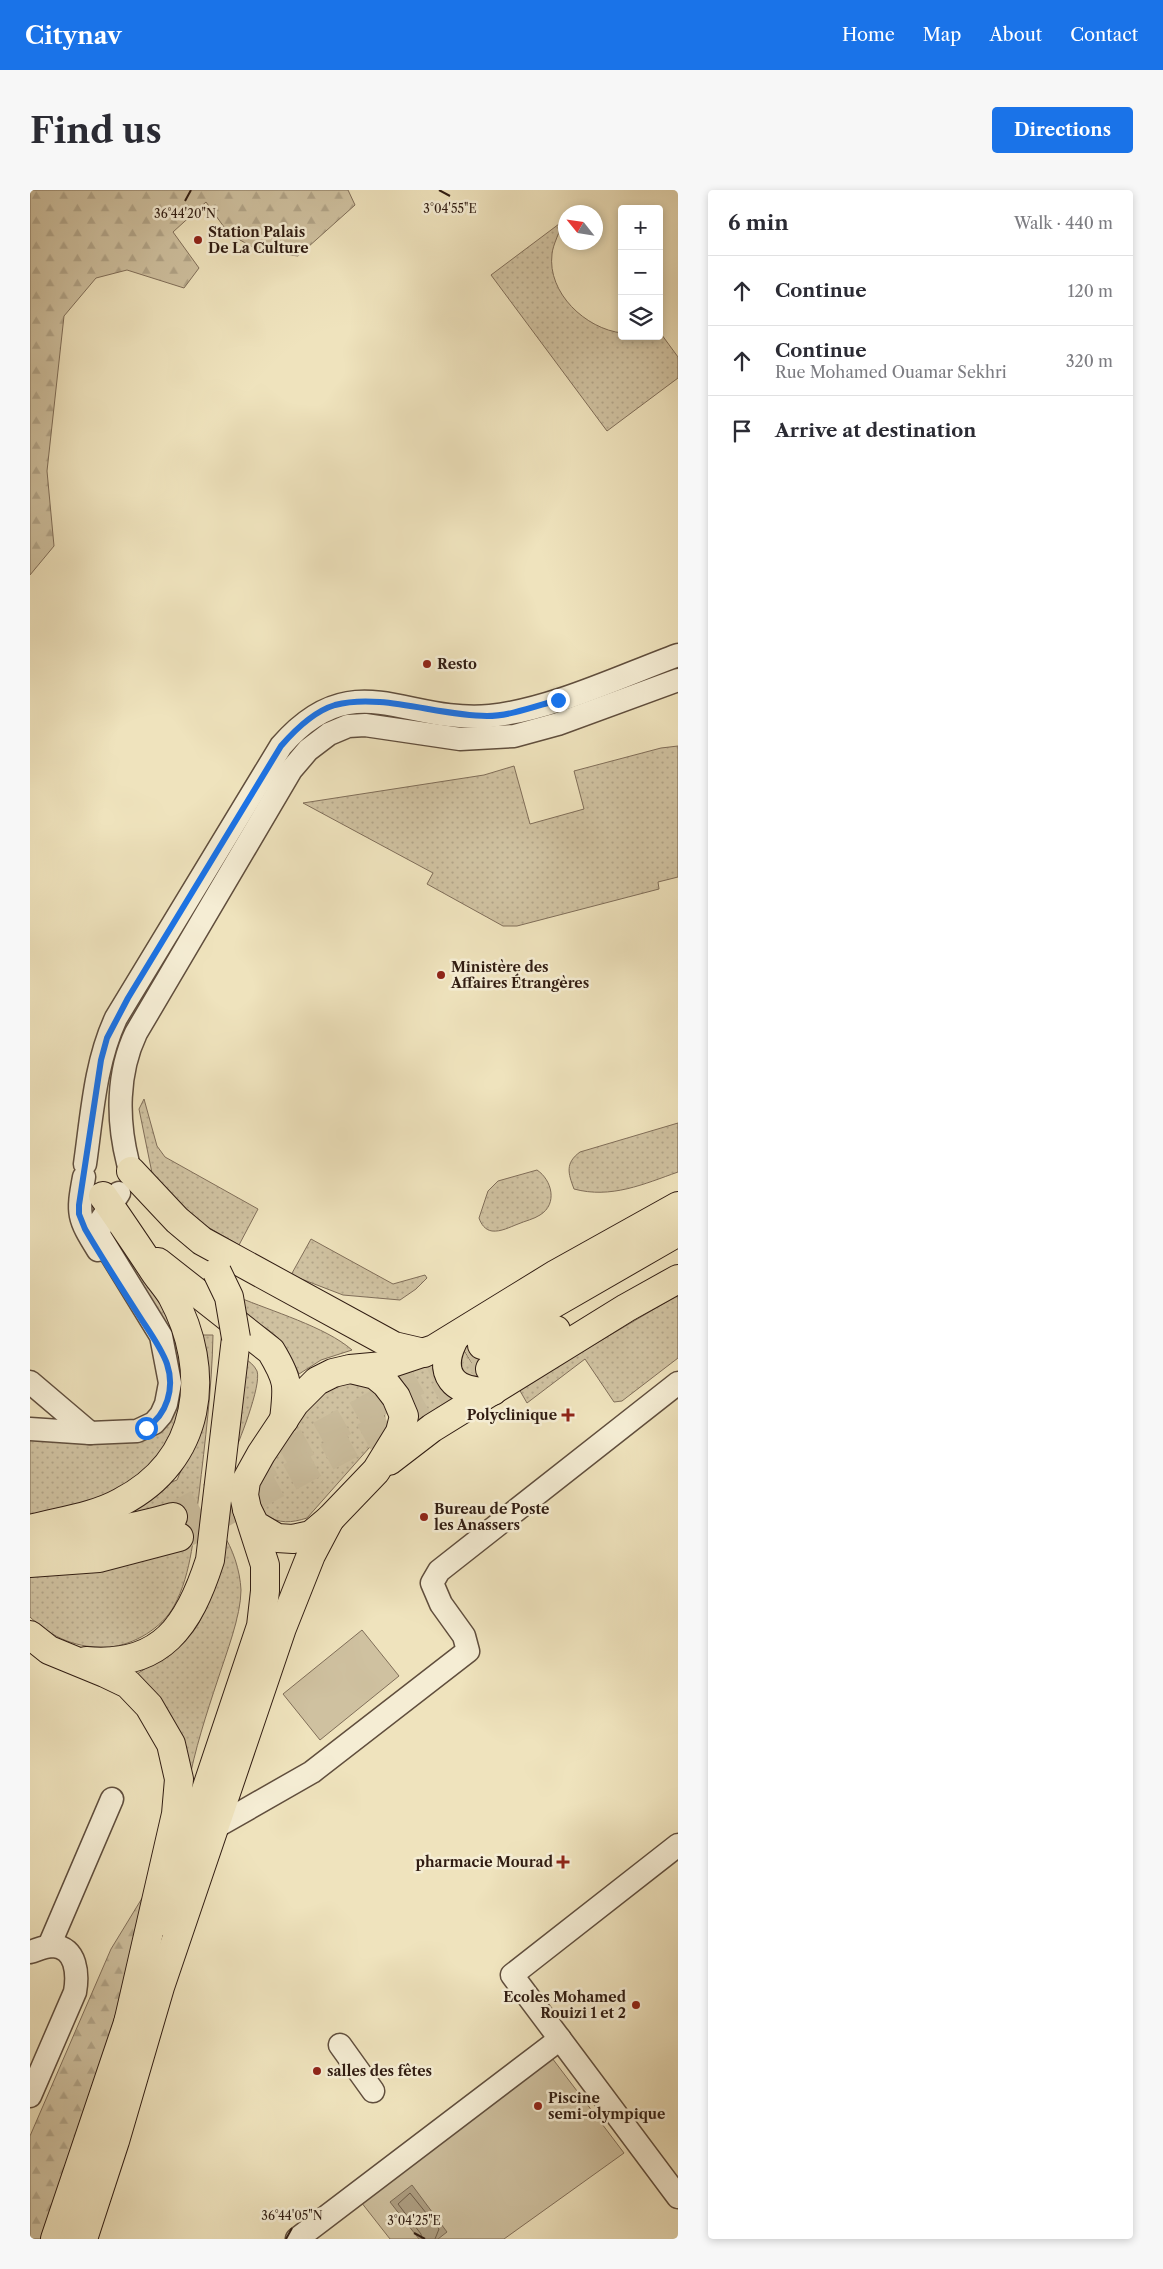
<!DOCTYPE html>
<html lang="en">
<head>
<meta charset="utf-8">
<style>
	body { margin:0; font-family:"Libre Caslon Text",serif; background:#f7f7f7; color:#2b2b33 }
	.controls { position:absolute; right:15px; top:15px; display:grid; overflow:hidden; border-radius:5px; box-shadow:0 2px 8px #0003 }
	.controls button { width:45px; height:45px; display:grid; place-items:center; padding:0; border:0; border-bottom:1px solid #e1e1e2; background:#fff; color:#2b2b33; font:25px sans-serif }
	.compass { position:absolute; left:528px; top:15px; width:45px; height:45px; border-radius:50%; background:#fff; box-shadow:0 2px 8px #0003; rotate:300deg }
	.stop { position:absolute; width:15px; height:15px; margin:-11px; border:4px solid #1a73e8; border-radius:50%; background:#fff }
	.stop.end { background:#1a73e8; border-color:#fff; box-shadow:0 1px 5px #0008 }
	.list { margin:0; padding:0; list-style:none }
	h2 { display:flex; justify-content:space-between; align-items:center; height:65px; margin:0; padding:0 20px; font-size:21px }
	h2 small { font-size:16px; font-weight:400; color:#7c7c81 }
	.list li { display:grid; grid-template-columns:32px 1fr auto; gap:15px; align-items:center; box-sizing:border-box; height:70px; padding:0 20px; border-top:1px solid #e1e1e2 }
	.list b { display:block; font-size:19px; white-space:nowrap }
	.list p { margin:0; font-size:16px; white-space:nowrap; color:#7c7c81 }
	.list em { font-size:16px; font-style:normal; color:#7c7c81 }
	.icon { flex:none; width:28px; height:28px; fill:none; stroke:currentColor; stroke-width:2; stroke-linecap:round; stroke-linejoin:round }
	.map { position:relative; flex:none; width:648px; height:2049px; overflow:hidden; border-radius:5px }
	header { display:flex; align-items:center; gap:30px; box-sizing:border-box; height:70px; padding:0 25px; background:#1a73e8; color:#fff }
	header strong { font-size:24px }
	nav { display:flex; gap:28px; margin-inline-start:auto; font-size:18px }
	.intro { display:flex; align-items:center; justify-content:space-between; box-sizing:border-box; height:120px; padding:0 30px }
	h1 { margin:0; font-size:35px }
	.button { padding:12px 22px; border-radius:5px; background:#1a73e8; color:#fff; font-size:18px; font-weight:700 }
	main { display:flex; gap:30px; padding:0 30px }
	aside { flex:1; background:#fff; border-radius:5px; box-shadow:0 2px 8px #0003 }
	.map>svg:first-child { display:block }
</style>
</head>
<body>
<header>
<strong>Citynav</strong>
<nav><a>Home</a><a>Map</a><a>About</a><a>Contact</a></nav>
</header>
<div class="intro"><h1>Find us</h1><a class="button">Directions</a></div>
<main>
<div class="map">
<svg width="648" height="2049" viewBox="0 0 648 2049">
	<defs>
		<pattern id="green-dots" width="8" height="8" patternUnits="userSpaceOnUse" patternTransform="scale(1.25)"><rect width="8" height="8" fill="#cfc1a0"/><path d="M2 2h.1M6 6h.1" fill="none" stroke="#b2a589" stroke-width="1.8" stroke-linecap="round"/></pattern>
		<pattern id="forest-firs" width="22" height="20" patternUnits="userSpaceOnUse" patternTransform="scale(1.25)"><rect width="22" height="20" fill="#cfc1a0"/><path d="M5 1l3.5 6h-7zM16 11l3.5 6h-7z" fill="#b2a589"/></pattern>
	</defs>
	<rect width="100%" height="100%" fill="#efe3bd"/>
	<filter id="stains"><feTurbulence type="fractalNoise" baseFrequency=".004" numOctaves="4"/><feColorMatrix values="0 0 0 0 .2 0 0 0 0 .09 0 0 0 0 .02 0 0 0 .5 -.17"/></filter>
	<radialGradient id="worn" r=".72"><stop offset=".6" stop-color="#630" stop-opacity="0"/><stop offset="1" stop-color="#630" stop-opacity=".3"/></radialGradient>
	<g fill="url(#green-dots)" stroke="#806e59">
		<path d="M533 31C530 42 523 54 522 64 517 103 556 139 592 143V146H629V141L648 167V188L577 241 461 85Z"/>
		<polygon points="648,556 648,687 628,692 629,699 487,736 473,736 397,694 403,683 273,613 454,585 484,576 500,634 554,619 544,581 631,558"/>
		<polygon points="114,909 127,956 135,967 228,1019 209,1055 157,1025 122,983 109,919"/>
		<path d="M648 933V982C614 994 581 1009 544 999 538 983 535 973 550 962Z"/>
		<path d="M507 980C522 990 528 1014 510 1025 504 1029 495 1031 488 1034 480 1037 471 1042 462 1041 455 1040 451 1034 449 1028L458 1001 468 991Z"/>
		<path d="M79 1033C93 1051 106 1070 120 1088 125 1095 132 1102 135 1110 158 1165 163 1241 113 1283 86 1306 34 1321 0 1326V1249L84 1251 147 1202 77 1055Z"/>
		<polygon points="281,1049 363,1094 395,1085 397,1088 386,1099 370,1110 313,1105 261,1085"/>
		<polygon points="648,1105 648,1168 592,1211 584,1212 555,1169 497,1213 489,1199"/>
		<path d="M208 1107C241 1121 296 1137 322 1160L291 1170 269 1184C263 1171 257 1157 247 1147 228 1129 218 1136 208 1107Z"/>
		<path d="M168 1145H183C182 1198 175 1252 169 1304 164 1341 162 1383 144 1416 132 1438 104 1455 79 1457 48 1459 22 1448 0 1427V1382L66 1333 117 1307 122 1309 139 1293 147 1290 165 1247Z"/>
		<polygon points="430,1154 455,1194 430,1189"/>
		<path d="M411 1166 437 1207 393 1235C391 1216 386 1196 374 1180Z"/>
		<path d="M214 1168C220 1172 224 1175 227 1181 232 1195 208 1255 201 1270Z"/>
		<path d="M300 1192C309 1192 320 1191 329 1194 346 1198 358 1217 354 1234 354 1239 350 1244 347 1249L277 1328C261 1333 250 1334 235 1325L225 1295 284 1202Z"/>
		<path d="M192 1342C203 1359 210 1380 211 1400 211 1426 196 1464 188 1489 176 1525 165 1559 158 1596L107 1484C125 1472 153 1457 165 1439 181 1417 186 1370 192 1342Z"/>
	</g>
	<g fill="url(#forest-firs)" stroke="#806e59">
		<polygon points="0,0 318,0 325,15 268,66 230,61 199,44 176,12 143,42 169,78 154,98 97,80 66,88 34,126 17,281 24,356 0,385"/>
		<polygon points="140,1692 20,2049 0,2049 0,1946 81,1759 117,1700"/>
	</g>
	<g fill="#cfc1a0" stroke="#806e59">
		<polygon points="332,1440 369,1486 290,1550 253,1504"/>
		<polygon points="522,1868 594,1963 474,2049 360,2049 331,2012"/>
	</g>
	<polygon fill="#ae9f83" stroke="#7c6b56" points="382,1995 417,2042 408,2049 389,2049 360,2012"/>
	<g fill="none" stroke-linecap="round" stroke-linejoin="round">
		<polyline stroke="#6f5e4a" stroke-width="1" points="392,2049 391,2044 368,2014 380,2003 409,2039 405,2049"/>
		<g stroke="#c9bb9b" stroke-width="28" stroke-dasharray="28 14" stroke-linecap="butt">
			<polyline points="143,1327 452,1155"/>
			<polyline points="149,1347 460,1179"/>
		</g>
		<g stroke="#604e3d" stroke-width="25">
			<g id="minor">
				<path d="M98 973C87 930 87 883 106 843L261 580 278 560 299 544 318 536 335 535 430 549 484 546 528 534 648 490"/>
				<path d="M55 974C62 925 65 873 86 828L251 556C323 473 375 534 460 526 520 520 591 486 648 465"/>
				<path d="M54 987C47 1024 48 1028 68 1060"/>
				<polyline points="0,1192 60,1243"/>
				<polyline points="0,1239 60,1243 107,1241 124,1233 131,1225 136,1214 140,1193 131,1146 69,1045 71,1030 89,1003"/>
				<polyline points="184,1638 282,1582 438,1461 434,1446 411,1414 402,1393 409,1381 648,1193"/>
				<polyline points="19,1756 82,1609"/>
				<path d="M0 1762C7 1760 15 1756 23 1756 47 1757 48 1785 45 1802L0 1906"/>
				<polyline points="530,1849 482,1785 648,1655"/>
				<polyline points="310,1855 343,1901"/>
				<polyline points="267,2049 530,1849 648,2007"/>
			</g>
		</g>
		<g stroke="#301c12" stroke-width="30">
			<g id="major">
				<polyline points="132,1731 231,1436 235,1401 235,1375 217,1319"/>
				<polyline points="25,2049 106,1809"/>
				<polyline points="53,2049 85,1951 130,1797 252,1438 281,1365 300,1329"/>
			</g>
		</g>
		<g stroke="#301c12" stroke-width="30">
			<g id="highway">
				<polyline points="101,981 147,1030 172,1051 364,1156 394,1163"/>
				<path d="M128 1072 241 1161C259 1191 258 1195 254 1230"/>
				<path d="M425 1147C405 1184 424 1205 463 1201"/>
				<polyline points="452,1155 648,1042"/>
				<polyline points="320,1179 345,1185 356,1194 366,1207 374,1226 370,1242 346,1281 300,1329 281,1345 263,1349 247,1348 225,1335 217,1319 214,1305 216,1291 231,1264 265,1213 287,1191 303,1183 320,1179 353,1176 404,1159 526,1084 648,1016"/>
				<polyline points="460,1179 526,1140"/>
				<polyline points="359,1271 402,1238 596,1118 648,1089"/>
				<path d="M0 1339C30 1331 64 1327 91 1312 172 1270 183 1182 142 1106 136 1096 128 1088 122 1078 106 1054 90 1030 73 1006"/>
				<path d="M7 1349C54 1347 98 1340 143 1327"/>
				<polyline points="0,1373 69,1368 149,1347"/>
				<polyline points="0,1445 19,1460 75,1483 98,1494 119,1516 141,1554 149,1589 146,1624 98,1833"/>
				<path d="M56 1471C132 1478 159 1435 180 1370L206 1148"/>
			</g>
		</g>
		<use href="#minor" stroke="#f5edd4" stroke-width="22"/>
		<use href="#major" stroke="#efe3bd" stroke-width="28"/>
		<use href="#highway" stroke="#efe3bd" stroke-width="28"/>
		<g stroke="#301c12" stroke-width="30" stroke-linecap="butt">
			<polyline id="highway-bridge" points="187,1082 199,1107 206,1148"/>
		</g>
		<use href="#highway-bridge" stroke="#efe3bd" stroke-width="28"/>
	</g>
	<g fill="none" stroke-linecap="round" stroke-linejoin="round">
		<path stroke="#1a73e8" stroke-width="6" d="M116 1238C137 1225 145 1198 137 1174 131 1157 118 1140 108 1124 90 1096 72 1068 55 1039L49 1024V1015L71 870 77 848 98 808 251 556C264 541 285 521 305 515 352 503 408 526 457 526 480 526 506 516 528 510"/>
	</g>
	<path fill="none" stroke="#301c12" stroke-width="2" d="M409 0 420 6M155 11 161 0M384 2043 395 2049M256 2049 262 2038"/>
	<g fill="#8f2418" stroke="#f5edd4" stroke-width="2">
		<circle cx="168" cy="50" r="5"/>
		<circle cx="397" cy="474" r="5"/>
		<circle cx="411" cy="785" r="5"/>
		<path d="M535.5 1217.5h5v5h5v5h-5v5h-5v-5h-5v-5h5z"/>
		<circle cx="394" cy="1327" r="5"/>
		<path d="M530.5 1664.5h5v5h5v5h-5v5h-5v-5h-5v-5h5z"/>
		<circle cx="606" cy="1815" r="5"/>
		<circle cx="287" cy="1881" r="5"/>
		<circle cx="508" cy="1916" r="5"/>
	</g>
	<g text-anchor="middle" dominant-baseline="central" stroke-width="5" stroke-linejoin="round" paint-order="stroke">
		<g font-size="14" font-weight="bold" fill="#301c12" stroke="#f5edd4" text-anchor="start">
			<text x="178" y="42">Station Palais<tspan x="178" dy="16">De La Culture</tspan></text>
			<text x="407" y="474">Resto</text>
			<text x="421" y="777">Ministère des<tspan x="421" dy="16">Affaires Étrangères</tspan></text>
			<text x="527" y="1225" text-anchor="end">Polyclinique</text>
			<text x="404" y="1319">Bureau de Poste<tspan x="404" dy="16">les Anassers</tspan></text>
			<text x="523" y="1672" text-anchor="end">pharmacie Mourad</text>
			<text x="596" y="1807" text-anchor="end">Ecoles Mohamed<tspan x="596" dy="16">Rouizi 1 et 2</tspan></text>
			<text x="297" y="1881">salles des fêtes</text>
			<text x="518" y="1908">Piscine<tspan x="518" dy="16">semi-olympique</tspan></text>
		</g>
	</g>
	<g font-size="12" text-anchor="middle" fill="#301c12" stroke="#f5edd4" stroke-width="5" stroke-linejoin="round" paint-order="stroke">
		<text x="420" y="23">3°04'55"E</text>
		<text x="155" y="28">36°44'20"N</text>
		<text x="262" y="2030">36°44'05"N</text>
		<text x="384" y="2035">3°04'25"E</text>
	</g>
	<rect width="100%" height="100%" filter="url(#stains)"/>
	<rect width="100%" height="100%" fill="url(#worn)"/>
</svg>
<div class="controls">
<button>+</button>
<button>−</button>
<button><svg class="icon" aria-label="layers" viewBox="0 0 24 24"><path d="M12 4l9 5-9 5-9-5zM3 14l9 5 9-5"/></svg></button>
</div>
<svg class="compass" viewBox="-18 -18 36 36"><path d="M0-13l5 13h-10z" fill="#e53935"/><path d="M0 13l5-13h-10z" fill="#7c7c81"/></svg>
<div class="stop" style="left:116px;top:1238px"></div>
<div class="stop end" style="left:528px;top:510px"></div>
</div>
<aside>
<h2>6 min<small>Walk · 440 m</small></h2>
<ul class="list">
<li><svg class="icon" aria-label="ahead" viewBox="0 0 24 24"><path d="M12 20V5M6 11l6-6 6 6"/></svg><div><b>Continue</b></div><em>120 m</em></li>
<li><svg class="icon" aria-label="ahead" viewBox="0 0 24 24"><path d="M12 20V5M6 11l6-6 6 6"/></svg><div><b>Continue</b><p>Rue Mohamed Ouamar Sekhri</p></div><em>320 m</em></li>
<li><svg class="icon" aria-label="arrive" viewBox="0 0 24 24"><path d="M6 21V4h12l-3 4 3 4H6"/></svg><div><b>Arrive at destination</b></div></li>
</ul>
</aside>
</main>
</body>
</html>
